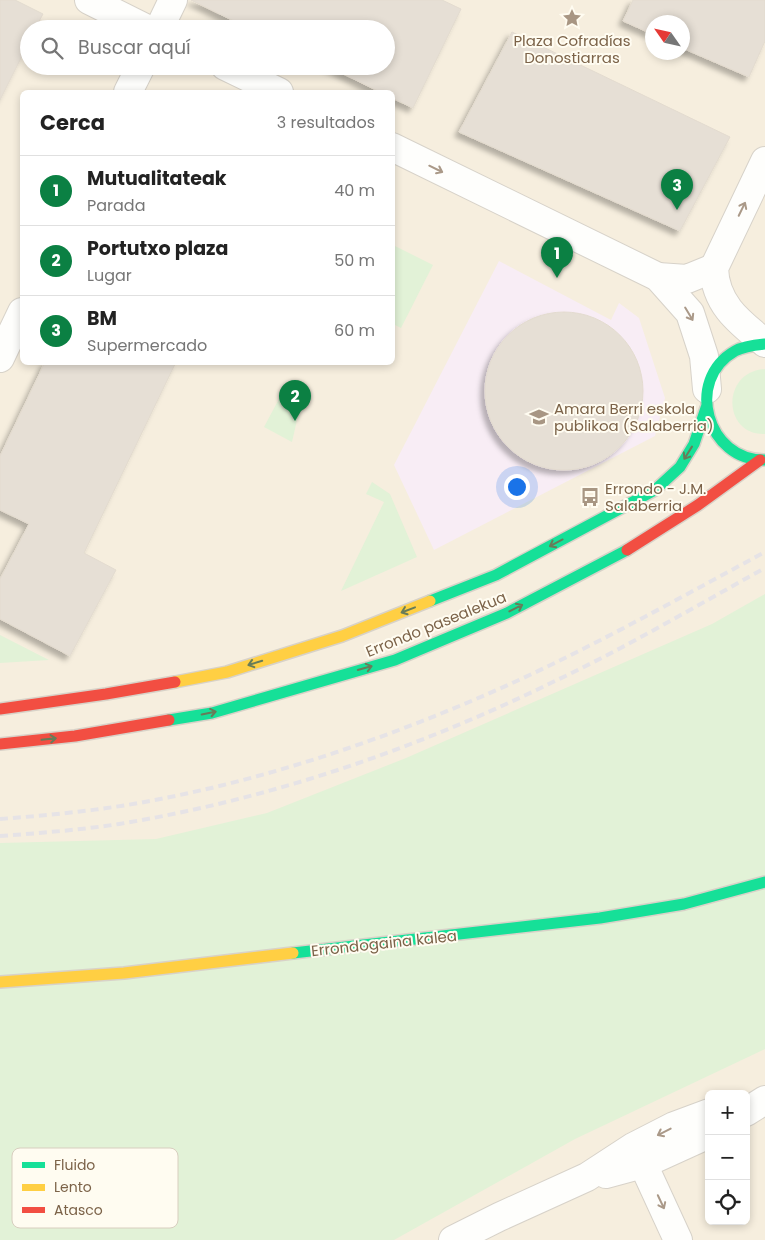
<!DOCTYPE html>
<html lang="es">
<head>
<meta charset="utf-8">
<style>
	body { margin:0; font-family:Poppins,sans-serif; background:#f6f6f6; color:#222 }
	.controls { position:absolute; right:15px; bottom:15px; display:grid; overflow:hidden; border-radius:8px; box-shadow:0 2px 8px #0003 }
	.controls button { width:45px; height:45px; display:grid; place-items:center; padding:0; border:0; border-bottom:1px solid #e0e0e0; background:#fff; color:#222; font:25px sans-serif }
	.compass { position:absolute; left:645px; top:15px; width:45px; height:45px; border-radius:50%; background:#fff; box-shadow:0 2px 8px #0003; rotate:304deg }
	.you { position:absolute; left:516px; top:486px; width:18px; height:18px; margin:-12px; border:4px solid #fff; border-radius:50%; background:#1a73e8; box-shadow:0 0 0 8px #1a73e833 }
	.badge { display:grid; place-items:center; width:32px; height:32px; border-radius:50%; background:#0b8043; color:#fff; font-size:16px; font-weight:700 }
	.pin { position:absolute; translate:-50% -41px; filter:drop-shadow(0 1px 2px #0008) }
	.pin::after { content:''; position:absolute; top:26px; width:18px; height:15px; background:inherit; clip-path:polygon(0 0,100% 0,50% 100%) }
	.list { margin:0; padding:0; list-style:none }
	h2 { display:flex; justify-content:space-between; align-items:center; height:65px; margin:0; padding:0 20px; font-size:21px }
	h2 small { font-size:16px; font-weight:400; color:#767676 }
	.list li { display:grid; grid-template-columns:32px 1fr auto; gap:15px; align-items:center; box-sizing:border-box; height:70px; padding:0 20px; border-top:1px solid #e0e0e0 }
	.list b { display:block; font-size:19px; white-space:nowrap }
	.list p { margin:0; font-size:16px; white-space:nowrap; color:#767676 }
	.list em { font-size:16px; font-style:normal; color:#767676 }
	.icon { flex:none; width:28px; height:28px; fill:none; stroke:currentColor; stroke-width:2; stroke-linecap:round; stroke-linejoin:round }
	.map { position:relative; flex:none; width:765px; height:1240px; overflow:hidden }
	.search { position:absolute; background:#fff; box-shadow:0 2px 8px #0003; left:20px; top:20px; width:375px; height:55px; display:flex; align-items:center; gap:12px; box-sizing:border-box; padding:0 18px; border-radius:28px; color:#767676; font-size:19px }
	.panel { position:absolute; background:#fff; box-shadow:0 2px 8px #0003; left:20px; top:90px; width:375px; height:275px; border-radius:8px }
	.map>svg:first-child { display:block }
</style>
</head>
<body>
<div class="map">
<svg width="765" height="1240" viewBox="0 0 765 1240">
	<defs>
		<filter id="shadow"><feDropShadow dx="-4.5" dy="4.5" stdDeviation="2.5" flood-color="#0004"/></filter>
	</defs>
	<rect width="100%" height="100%" fill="#f9f6ee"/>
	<path fill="#f6eede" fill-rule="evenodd" d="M0 0H765V1240H0ZM652 22H682V52H652ZM29 29H386V66H29ZM22 92H392V362H22ZM709 1094H746V1221H709Z"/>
	<polygon fill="#f8edf5" points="499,261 611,320 619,303 639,318 665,398 655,436 434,550 394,465"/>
	<g fill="#e2f2d7">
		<polygon points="393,245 433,265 401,328 393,324"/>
		<path d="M765 369V434C723 436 720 372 765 369Z"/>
		<polygon points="280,397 300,407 292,442 264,427"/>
		<polygon points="372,482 390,494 417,557 341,591 384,502 366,494"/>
		<polygon points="765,594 765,1049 575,1139 394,1240 0,1240 0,843 156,839 267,813 406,758 712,624"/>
		<polygon points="0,635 49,660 0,663"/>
	</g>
	<g fill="#e6dfd5" stroke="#e3dbcf" filter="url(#shadow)">
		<polygon points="0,0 15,0 43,14 35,29 29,29 29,42 0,100"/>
		<polygon points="191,0 442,0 461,9 413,108 392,98 392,92 380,92 327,66 386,66 386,29 250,29"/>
		<polygon points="633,0 765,0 765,41 749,77 682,48 682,22 652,22 652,34 623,21"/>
		<polygon points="512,32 730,137 680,231 459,132"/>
		<circle cx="564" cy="391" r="79"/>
		<polygon points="45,362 176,362 84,553 116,570 70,656 0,619 0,579 29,524 0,510 0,456"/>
	</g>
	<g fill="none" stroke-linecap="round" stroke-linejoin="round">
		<g stroke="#d7d2c9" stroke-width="30">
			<g id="street">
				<polyline points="89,0 147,29"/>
				<polyline points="159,29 173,0"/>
				<polyline points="225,66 279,92"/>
				<polyline points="128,92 141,66"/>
				<polyline points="392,147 658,277 690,313 704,356 707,389"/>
				<path d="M765 161 714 268C715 304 739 322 765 343"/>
				<polyline points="658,277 687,279 714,268"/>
				<polyline points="0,358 22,312"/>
				<polyline points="746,1112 765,1100"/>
				<polyline points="643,1164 678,1240"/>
				<polyline points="606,1174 643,1164 709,1134"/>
				<polyline points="453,1240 499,1217 587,1177 633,1147 674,1126 709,1113"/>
			</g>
		</g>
		<g stroke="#d8d2c8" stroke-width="14">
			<g id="fast">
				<path d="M765 344C755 345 744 346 735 351 684 380 707 461 765 460"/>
				<polyline points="430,601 496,575 655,490 680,467 694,444 706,408"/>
				<polyline points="169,720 212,713 395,660 507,613 627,550"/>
				<polyline points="293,953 600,918 684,904 765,882"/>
			</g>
		</g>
		<g stroke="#d8d2c8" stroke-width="14">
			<g id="slow">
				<polyline points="175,682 227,672 342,636 430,601"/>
				<polyline points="0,982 124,973 293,953"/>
			</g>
		</g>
		<g stroke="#d8d2c8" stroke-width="14">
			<g id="jam">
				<polyline points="627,550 698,505 760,460"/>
				<polyline points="0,709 106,694 175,682"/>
				<polyline points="0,744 75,736 169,720"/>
			</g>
		</g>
		<use href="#street" stroke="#fefefc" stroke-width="28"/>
		<use href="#fast" stroke="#16e098" stroke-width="11"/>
		<use href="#slow" stroke="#ffcf43" stroke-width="11"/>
		<use href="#jam" stroke="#f24e42" stroke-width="11"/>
		<g stroke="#e6e3e6" stroke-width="4" stroke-dasharray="8 5" stroke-linecap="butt">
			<path d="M0 819C51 815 104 810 155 800 265 779 373 743 476 699 575 657 670 603 765 552"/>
			<path d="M0 836C40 833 80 830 119 824 271 799 416 749 555 681 627 647 696 606 765 568"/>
		</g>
	</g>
	<defs><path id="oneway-shaft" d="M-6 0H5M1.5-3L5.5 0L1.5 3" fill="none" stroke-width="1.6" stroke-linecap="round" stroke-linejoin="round" transform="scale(1.25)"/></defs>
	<g stroke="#a98">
		<use href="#oneway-shaft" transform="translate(436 169) rotate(26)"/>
		<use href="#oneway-shaft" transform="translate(742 209) rotate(-64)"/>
		<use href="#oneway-shaft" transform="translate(689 314) rotate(59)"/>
		<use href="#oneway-shaft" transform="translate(664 1132) rotate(153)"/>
		<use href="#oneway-shaft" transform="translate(661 1202) rotate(65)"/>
	</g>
	<g stroke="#687c59">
		<use href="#oneway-shaft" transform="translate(688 453) rotate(122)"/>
		<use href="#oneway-shaft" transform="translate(556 543) rotate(152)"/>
		<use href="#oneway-shaft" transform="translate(516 608) rotate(-27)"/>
		<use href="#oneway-shaft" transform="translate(408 610) rotate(159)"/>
		<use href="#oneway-shaft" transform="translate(255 663) rotate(163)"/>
		<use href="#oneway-shaft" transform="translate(365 668) rotate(-16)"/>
		<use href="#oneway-shaft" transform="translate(209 713) rotate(-12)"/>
		<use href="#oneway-shaft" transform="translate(49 739) rotate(-6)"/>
	</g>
	<defs>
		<g id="sight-bare" transform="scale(1.5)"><path d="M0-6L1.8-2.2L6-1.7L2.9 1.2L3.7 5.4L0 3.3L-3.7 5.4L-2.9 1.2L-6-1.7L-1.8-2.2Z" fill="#a89683" stroke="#fffcf1" stroke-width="2.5" paint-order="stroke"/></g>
		<g id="school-bare" transform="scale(1.5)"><path d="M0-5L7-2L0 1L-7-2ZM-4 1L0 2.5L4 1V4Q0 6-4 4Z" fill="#a89683" stroke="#fffcf1" stroke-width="2.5" paint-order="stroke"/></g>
		<g id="bus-bare" transform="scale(1.5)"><path d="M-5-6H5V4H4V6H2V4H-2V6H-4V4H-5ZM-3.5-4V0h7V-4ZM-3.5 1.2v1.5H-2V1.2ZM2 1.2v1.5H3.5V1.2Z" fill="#a89683" stroke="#fffcf1" stroke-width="2.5" paint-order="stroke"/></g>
	</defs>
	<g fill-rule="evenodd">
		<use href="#sight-bare" x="572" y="18"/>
		<use href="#school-bare" x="539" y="417"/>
		<use href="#bus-bare" x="590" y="497"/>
	</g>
	<g text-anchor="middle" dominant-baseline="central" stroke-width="4" stroke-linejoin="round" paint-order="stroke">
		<g font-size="15" fill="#7c6349" stroke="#fffcf1" text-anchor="start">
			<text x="572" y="40" text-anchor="middle">Plaza Cofradías<tspan x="572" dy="17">Donostiarras</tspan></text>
			<text x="554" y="408">Amara Berri eskola<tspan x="554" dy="17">publikoa (Salaberria)</tspan></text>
			<text x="605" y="488">Errondo - J.M.<tspan x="605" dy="17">Salaberria</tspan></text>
		</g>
		<g font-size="15" fill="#7c6349" stroke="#fffcf1">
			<text transform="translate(436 624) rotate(-22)">Errondo pasealekua</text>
			<text transform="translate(384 943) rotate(-6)">Errondogaina kalea</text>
		</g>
	</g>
	<rect x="12" y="1148" width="166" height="80" rx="8" fill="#fffcf1" stroke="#d8cebf" stroke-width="1"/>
	<rect x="22" y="1162" width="23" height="6" fill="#16e098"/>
	<rect x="22" y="1184" width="23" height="7" fill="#ffcf43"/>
	<rect x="22" y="1207" width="23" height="6" fill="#f24e42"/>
	<g font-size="14" fill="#7c6349">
		<text x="54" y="1170">Fluido</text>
		<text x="54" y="1192">Lento</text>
		<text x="54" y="1215">Atasco</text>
	</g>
</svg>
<div class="controls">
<button>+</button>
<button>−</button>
<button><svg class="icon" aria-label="locate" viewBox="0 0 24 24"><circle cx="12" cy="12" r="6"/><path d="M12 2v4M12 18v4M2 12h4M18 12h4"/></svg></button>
</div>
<svg class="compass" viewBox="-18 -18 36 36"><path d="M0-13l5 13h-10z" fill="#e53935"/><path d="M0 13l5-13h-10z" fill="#767676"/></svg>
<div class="you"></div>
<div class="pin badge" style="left:557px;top:278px">1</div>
<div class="pin badge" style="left:295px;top:421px">2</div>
<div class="pin badge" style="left:677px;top:210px">3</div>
<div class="search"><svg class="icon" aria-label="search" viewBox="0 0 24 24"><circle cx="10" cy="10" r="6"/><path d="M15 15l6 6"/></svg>Buscar aquí</div>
<section class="panel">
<h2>Cerca<small>3 resultados</small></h2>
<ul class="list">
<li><span class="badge">1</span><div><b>Mutualitateak</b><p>Parada</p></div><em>40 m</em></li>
<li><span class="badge">2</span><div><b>Portutxo plaza</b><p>Lugar</p></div><em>50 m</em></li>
<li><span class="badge">3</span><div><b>BM</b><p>Supermercado</p></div><em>60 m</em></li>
</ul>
</section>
</div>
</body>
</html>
